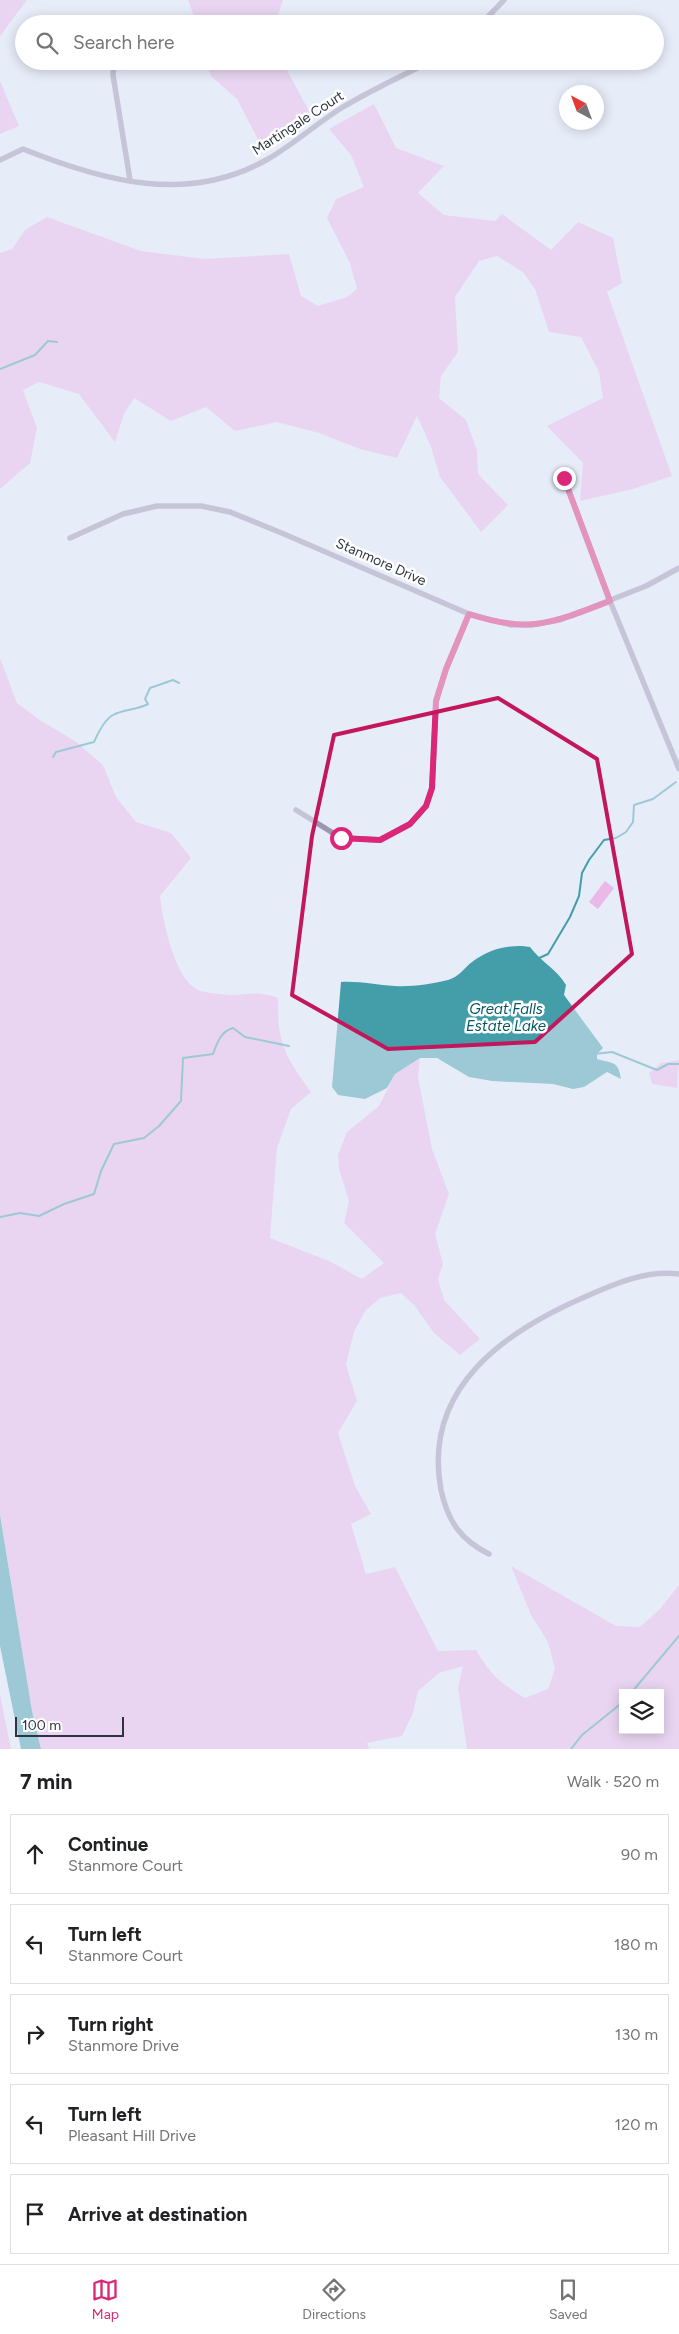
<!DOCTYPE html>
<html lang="en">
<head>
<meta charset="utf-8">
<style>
	body { margin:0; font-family:Figtree,sans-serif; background:#f6f6f6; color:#202124 }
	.controls { position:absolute; right:15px; bottom:15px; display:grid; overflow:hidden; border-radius:0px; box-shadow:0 2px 12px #0003 }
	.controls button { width:45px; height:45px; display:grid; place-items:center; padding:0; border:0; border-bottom:1px solid #e0e0e0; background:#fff; color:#202124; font:25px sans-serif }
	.compass { position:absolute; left:559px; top:85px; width:45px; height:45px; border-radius:50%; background:#fff; box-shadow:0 2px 12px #0003; rotate:319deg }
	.scale { position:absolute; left:15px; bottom:12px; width:109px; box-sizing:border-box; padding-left:5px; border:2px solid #2e3340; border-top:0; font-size:14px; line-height:18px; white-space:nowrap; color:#2e3340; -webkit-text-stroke:4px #fff; paint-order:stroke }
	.stop { position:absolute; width:15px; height:15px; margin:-11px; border:4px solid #db2777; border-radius:50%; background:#fff }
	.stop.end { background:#db2777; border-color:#fff; box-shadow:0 1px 5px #0008 }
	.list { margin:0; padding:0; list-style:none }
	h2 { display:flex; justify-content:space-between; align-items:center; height:65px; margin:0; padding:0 20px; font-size:21px }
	h2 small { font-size:16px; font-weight:400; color:#757577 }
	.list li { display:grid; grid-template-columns:32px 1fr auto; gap:15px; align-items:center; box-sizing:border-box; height:80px; margin:0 10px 10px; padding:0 10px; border:1px solid #e0e0e0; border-radius:0px }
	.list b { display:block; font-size:19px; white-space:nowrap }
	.list p { margin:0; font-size:16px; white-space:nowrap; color:#757577 }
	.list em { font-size:16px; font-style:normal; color:#757577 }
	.icon { flex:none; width:28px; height:28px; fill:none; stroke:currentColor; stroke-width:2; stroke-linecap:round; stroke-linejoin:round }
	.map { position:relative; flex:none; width:679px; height:1749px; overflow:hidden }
	.search { position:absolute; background:#fff; box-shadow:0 2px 12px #0003; left:15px; right:15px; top:15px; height:55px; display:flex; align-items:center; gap:12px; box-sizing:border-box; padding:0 18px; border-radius:28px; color:#757577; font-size:19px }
	.sheet { height:515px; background:#fff }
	nav { display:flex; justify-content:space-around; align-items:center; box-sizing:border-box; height:70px; border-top:1px solid #e0e0e0; background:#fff; font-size:14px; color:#757577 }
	nav a { display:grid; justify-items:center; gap:2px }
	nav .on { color:#db2777 }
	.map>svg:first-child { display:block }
</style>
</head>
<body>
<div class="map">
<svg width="679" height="1749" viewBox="0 0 679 1749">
	<rect width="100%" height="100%" fill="#e7ecf9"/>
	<g fill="#eab9e7" fill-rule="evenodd">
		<polygon points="0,0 27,0 0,36"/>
		<polygon points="188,0 283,0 275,24 197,24"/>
		<polygon points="207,61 282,61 310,113 264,151 237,99 211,76"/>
		<polygon points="0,81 19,126 0,134"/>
		<polygon points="374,104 396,148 444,166 418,193 444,215 495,221 502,214 551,250 578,222 613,238 622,283 607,292 672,476 633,489 580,501 583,463 547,426 603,398 599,372 581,337 549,332 535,289 523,272 497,256 479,261 455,297 458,352 441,376 439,398 466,420 477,450 478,474 508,505 481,532 440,477 431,447 417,416 397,458 360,449 319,433 277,422 235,431 206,407 171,421 134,398 124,414 115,442 79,394 39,382 23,390 37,428 30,463 0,489 0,253 12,249 25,230 47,217 141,251 205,259 289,254 301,296 318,306 347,297 357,289 350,263 327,218 336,199 364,187 351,155 329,129"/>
		<path d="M0 658 17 703 41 721 75 741 103 765 116 797 136 822 171 833 191 858 160 896C162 919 175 980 198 990 206 993 220 994 229 995 249 995 256 990 278 998 277 1043 285 1056 311 1092L291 1109 277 1148 270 1238 329 1261 362 1279 384 1263 344 1223 349 1201 339 1169 338 1155 347 1132 379 1106 395 1074 420 1058 418 1077 432 1149 449 1194 435 1234 443 1264 438 1279 444 1300 480 1339 460 1355 434 1333 414 1305 401 1293 380 1298 365 1311 354 1332 346 1364 357 1401 338 1433 355 1486 371 1514 351 1524 366 1574 395 1567 438 1651 476 1650C491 1675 500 1683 525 1698L548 1689 555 1669 548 1642 531 1615 511 1566 616 1626 640 1627 659 1610 679 1585V1749H467L458 1688 463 1666 439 1673 418 1691 413 1713 402 1736 367 1743 369 1749H41L32 1711 0 1515ZM623 1693H660V1730H623Z"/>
		<polygon points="605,881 614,888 598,909 589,902"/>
		<polygon points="679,1060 677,1088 652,1084 649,1073 661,1063"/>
		<polygon points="0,1694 11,1749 0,1749"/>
	</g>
	<g fill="#439eaa">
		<path d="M522 946 530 947C541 962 557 969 566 985L564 995 603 1048 597 1054V1059C613 1064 618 1060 621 1079L607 1072 584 1087 573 1089 553 1084 492 1081 469 1077 437 1058H420L395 1074 387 1088 365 1099 338 1095 332 1087 341 982C360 981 376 985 395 986 412 987 431 984 448 980 459 977 464 968 472 962 489 950 502 946 522 946Z"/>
		<polygon points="0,1515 32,1711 41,1749 21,1749 0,1646"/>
	</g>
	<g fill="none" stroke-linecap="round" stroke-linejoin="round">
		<g stroke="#439eaa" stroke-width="2">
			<polyline points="0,369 35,355 48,341 57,342"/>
			<path d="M53 757 56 752 94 742C98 733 104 720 113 715 124 709 137 710 148 704L145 699 150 688 173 680 179 683"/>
			<polyline points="537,959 548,954 570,917 579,896 582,873 589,860 604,840 616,838 626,832 633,822 634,805 653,799 676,782"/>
			<polyline points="594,1054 612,1052 657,1070 668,1064 679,1064"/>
			<path d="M0 1217 20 1213 39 1216 64 1204 94 1194 101 1171 114 1144 144 1138 159 1126 181 1101 183 1058 213 1054C217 1043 221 1031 233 1028L245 1037 289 1046"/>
			<polyline points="631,1693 679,1636"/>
			<polyline points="571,1749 582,1735 623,1702"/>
		</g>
		<g stroke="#9d96b0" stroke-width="5.5">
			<polyline points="117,24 118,23"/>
			<polyline points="481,24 504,0"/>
			<polyline points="114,61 113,75 130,180"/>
			<path d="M0 160 23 149C103 181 188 205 268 159 294 144 317 123 343 107 371 90 402 76 431 61"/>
			<polyline points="564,478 610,601 679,769"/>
			<polyline points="70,538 123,514 157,506 201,506 230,512 284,534 469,614 511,625 531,625 560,620 646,586 679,568"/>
			<polyline points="296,810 341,838 380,840 410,824 426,806 432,788 436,701 446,669 469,614"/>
			<path d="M489 1554C461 1540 448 1522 441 1490 422 1388 505 1331 587 1296 616 1283 647 1270 679 1274"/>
		</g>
	</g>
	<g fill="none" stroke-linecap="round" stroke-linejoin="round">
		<path stroke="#db2777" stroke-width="6" d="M341 838 380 840 410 824 426 806 432 788 436 701 446 669 469 614C530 634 552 623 610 601L564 478"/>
	</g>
	<path d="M0 0H679V1749H0ZM498 698 597 759 632 954 535 1042 388 1049 292 995 312 836 334 735Z" fill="#e7ecf9" fill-opacity=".55" fill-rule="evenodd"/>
	<path fill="none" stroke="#c2185b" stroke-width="4" stroke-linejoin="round" d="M498 698 597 759 632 954 535 1042 388 1049 292 995 312 836 334 735Z"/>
	<g text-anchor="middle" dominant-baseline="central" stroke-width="5" stroke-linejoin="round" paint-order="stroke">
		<g font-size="14" fill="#2e3340" stroke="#fff">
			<text transform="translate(298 123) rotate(-33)">Martingale Court</text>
			<text transform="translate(381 562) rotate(24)">Stanmore Drive</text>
		</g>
		<g font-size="15" font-style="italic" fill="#03565f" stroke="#fff">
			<text x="506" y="1009">Great Falls<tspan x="506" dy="17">Estate Lake</tspan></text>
		</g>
	</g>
</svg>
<div class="controls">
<button><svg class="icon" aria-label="layers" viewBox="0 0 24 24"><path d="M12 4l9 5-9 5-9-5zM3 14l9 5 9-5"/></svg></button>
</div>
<svg class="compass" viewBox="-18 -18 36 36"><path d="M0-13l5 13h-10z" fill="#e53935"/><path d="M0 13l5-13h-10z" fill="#757577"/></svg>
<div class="scale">100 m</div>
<div class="stop" style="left:341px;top:838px"></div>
<div class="stop end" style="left:564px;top:478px"></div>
<div class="search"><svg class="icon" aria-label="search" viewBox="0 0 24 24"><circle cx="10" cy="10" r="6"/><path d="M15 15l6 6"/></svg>Search here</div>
</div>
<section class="sheet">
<h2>7 min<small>Walk · 520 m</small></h2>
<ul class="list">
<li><svg class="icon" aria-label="ahead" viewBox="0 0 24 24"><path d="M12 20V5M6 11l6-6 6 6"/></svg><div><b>Continue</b><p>Stanmore Court</p></div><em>90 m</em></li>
<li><svg class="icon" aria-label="left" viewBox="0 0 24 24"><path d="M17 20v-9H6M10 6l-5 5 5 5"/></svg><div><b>Turn left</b><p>Stanmore Court</p></div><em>180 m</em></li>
<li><svg class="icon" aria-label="right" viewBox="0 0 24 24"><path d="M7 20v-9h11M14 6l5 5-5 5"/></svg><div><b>Turn right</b><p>Stanmore Drive</p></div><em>130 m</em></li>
<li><svg class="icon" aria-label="left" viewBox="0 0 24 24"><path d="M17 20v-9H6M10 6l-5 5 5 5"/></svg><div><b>Turn left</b><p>Pleasant Hill Drive</p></div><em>120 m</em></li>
<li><svg class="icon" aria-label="arrive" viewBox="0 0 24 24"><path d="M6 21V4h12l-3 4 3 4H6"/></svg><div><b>Arrive at destination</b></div></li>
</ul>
</section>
<nav>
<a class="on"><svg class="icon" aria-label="map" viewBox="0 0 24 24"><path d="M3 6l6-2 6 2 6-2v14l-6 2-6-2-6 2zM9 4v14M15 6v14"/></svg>Map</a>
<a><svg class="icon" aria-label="directions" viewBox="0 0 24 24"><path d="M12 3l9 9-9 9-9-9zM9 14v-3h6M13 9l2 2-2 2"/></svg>Directions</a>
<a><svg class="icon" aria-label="saved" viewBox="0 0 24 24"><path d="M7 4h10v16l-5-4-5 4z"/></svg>Saved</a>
</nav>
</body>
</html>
